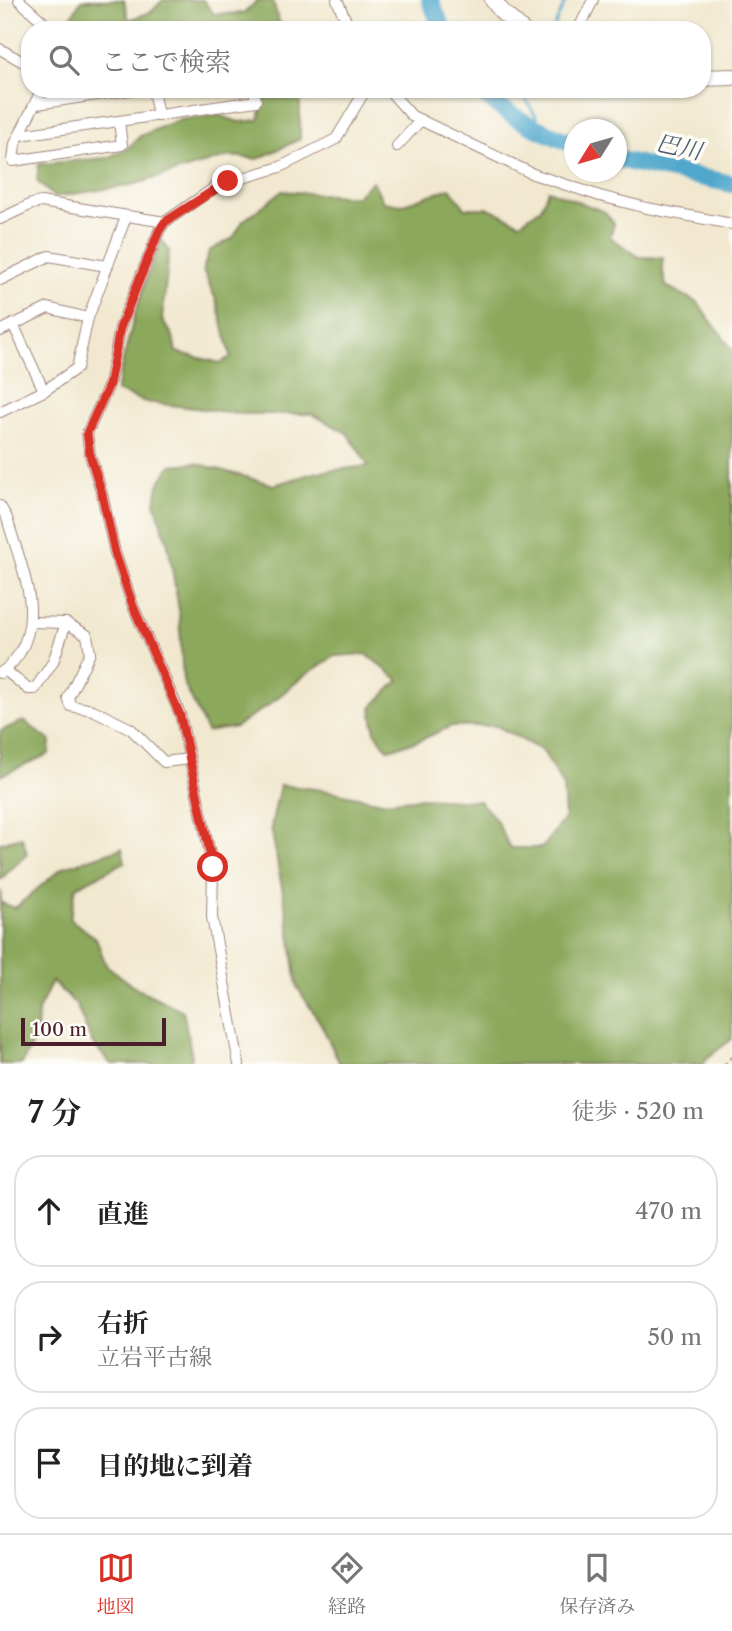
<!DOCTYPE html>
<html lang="ja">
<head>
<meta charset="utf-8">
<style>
	body { margin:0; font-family:"Libre Caslon Text","Noto Serif JP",serif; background:#f2f2f2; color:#222 }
	.compass { position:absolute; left:564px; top:119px; width:63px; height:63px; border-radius:50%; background:#fff; box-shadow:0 2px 5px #0004; rotate:233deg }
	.scale { position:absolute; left:21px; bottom:18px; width:145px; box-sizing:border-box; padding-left:7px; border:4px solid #4a1f2b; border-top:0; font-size:19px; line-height:24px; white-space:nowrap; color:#4a1f2b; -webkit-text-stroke:5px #fdfcf7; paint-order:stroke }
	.stop { position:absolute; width:21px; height:21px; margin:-16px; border:5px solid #d93025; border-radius:50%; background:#fff }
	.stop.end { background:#d93025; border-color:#fff; box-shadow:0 2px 7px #0008 }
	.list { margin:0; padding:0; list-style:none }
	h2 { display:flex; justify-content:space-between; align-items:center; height:91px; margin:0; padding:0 28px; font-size:30px }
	h2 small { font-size:23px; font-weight:400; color:#767676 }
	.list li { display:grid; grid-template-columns:46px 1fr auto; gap:21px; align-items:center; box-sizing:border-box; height:112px; margin:0 14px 14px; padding:0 14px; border:2px solid #e0e0e0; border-radius:28px }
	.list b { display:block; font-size:26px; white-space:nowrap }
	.list p { margin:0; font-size:23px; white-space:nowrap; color:#767676 }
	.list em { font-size:23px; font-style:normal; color:#767676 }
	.icon { flex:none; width:38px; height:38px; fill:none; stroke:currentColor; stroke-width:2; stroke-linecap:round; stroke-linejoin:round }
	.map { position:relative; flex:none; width:732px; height:1064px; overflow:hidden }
	.search { position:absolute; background:#fff; box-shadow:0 2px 5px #0004; left:21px; right:21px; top:21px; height:77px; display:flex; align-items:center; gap:18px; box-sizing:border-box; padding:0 24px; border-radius:28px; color:#767676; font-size:26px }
	.sheet { height:469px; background:#fff }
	nav { display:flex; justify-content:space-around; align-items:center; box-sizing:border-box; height:98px; border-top:2px solid #e0e0e0; background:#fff; font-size:19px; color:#767676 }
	nav a { display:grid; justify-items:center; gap:4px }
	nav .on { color:#d93025 }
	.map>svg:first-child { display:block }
</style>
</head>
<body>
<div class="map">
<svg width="732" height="1064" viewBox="0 0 732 1064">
	<rect width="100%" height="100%" fill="#fdfcf7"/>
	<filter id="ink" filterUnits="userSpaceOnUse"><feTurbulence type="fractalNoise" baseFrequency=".0143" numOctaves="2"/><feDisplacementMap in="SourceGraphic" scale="14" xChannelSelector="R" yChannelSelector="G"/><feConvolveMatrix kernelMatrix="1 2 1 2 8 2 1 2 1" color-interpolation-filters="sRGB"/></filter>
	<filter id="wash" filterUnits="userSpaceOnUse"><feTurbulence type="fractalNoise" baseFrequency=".00686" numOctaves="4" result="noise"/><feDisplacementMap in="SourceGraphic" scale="28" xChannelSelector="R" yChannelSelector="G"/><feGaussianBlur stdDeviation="1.57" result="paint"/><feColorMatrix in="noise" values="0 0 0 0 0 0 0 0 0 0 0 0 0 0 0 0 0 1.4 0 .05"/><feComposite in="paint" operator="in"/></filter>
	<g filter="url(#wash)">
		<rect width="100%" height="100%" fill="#f1e8cf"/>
		<g fill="#8ba85b" stroke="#6a6443" stroke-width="2">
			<polygon points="81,0 124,0 129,20 151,12 163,0 203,0 214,14 244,13 257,1 272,0 282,30 89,30 69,21"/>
			<polygon points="261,89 300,89 300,139 258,159 230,156 132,185 54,197 37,181 39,164 107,158 128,148 140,136 178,120 218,115 239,122 259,120 263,101"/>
			<path d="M373 181 383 202 401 205 450 188 465 208H489L520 223 541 208 548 190 605 212 614 224 610 237 639 257 663 258 662 267 666 286 697 302 732 349V1039L707 1058 703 1064H340L321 1024 297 987 290 932 271 827 280 785 324 790 382 802 422 798 479 801 495 818 510 848H542L565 817 563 786 543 751 497 726H452L418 741 388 749 375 732 371 708 399 680 366 654 335 656 304 676 267 706 236 727 207 732 183 681 179 610 168 544 155 503 158 485 171 465 196 463 274 485 317 472 369 466 347 433 312 414H243L146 402 116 391C128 341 139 287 163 241L169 251 162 319 173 336 176 352 220 363 231 357 217 302 203 270 209 251 233 238 243 221 282 191 355 197Z"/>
			<polygon points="24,721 50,741 49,754 0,776 0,731"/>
			<polygon points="22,837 27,854 0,880 0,843"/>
			<polygon points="122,848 125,862 76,887 70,919 96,938 106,965 136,988 183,1011 192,1057 188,1064 111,1064 92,1043 77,1006 52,981 38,1011 37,1033 22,1064 0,1064 0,890 1,903 15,908 62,868"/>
		</g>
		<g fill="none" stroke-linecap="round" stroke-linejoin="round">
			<g stroke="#4fa7cc" stroke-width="2.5">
				<polyline points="553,30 566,0"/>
				<polyline points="526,89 525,98 537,118 540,135"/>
			</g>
			<g stroke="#4fa7cc" stroke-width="18">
				<polyline points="430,0 443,30"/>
				<path d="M479 89C506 117 539 130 574 144"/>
				<polyline points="616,159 732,184"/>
			</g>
		</g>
	</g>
	<g filter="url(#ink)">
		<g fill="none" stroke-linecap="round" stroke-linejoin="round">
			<g stroke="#9e847d" stroke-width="12">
				<g id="street">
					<polyline points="19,0 52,30"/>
					<polyline points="337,0 350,30"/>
					<polyline points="578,30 593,0"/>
					<polyline points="0,49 30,66"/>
					<polyline points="42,89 15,144 13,161 122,145 119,121 256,101 254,89"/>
					<polyline points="153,89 158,116"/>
					<polyline points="388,89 412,116 533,174 600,196 647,208 732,224"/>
					<polyline points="37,104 136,89"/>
					<polyline points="20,135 119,121"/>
					<polyline points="397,146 421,120"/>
					<polyline points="0,219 32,204 41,202 165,222"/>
					<polyline points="0,280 49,256 106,266"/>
					<polyline points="13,324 44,391"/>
					<polyline points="0,331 48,308 88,318"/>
					<polyline points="0,412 44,391 77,368 88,318 126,217"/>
					<path d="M0 506 7 518C19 562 45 612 19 654 14 661 8 669 0 673"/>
					<polyline points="32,622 66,623 87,635 90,653 68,698 71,706 93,710 131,729 164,762 190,759"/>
					<polyline points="5,670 28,689 35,689 53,662 66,623"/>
					<polyline points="239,1064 212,917 213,868 180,714 133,606 115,553 102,494 90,455 87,433 109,385 120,328 159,231 165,222 217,186 280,167 336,139 366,89"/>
				</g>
			</g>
			<g stroke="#9e847d" stroke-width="18">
				<g id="primary">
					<polyline points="493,0 503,13 522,30"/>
					<polyline points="702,78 732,77"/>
				</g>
			</g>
			<polyline stroke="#9e847d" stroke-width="2" stroke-dasharray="2 5" stroke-linecap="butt" points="725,1064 732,1056"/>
			<use href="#street" stroke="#fff" stroke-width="10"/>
			<use href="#primary" stroke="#fff" stroke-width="16"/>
		</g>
	</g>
	<g fill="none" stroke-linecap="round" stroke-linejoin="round" filter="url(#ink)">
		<polyline stroke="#d93025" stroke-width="9" points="213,867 180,715 133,606 115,553 102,494 90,455 87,433 109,385 120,328 159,231 165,222 228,181"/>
	</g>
	<g text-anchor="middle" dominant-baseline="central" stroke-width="7" stroke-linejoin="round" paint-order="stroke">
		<g font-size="23" font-style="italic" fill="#4c5c73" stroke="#fdfcf7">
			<text transform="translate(679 147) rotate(12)">巴川</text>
		</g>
	</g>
</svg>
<svg class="compass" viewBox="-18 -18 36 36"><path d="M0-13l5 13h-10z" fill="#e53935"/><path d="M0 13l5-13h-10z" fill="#767676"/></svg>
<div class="scale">100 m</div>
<div class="stop" style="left:213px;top:867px"></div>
<div class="stop end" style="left:228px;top:181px"></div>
<div class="search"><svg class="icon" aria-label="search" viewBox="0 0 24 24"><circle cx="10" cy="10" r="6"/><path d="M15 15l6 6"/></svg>ここで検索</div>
</div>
<section class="sheet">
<h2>7 分<small>徒歩 · 520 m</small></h2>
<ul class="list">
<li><svg class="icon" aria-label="ahead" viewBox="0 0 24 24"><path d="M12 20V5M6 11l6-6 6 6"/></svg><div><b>直進</b></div><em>470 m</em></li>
<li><svg class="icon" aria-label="right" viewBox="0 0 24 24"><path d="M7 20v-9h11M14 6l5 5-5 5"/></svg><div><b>右折</b><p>立岩平古線</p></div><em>50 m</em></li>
<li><svg class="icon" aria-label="arrive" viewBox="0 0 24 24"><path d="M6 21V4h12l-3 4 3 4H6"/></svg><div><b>目的地に到着</b></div></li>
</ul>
</section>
<nav>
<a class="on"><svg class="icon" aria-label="map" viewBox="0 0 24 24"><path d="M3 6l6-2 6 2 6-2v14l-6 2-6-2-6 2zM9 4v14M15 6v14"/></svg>地図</a>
<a><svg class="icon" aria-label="directions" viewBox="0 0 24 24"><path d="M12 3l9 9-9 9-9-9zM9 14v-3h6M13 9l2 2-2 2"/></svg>経路</a>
<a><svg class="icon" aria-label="saved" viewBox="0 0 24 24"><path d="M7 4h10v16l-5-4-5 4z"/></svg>保存済み</a>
</nav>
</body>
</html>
